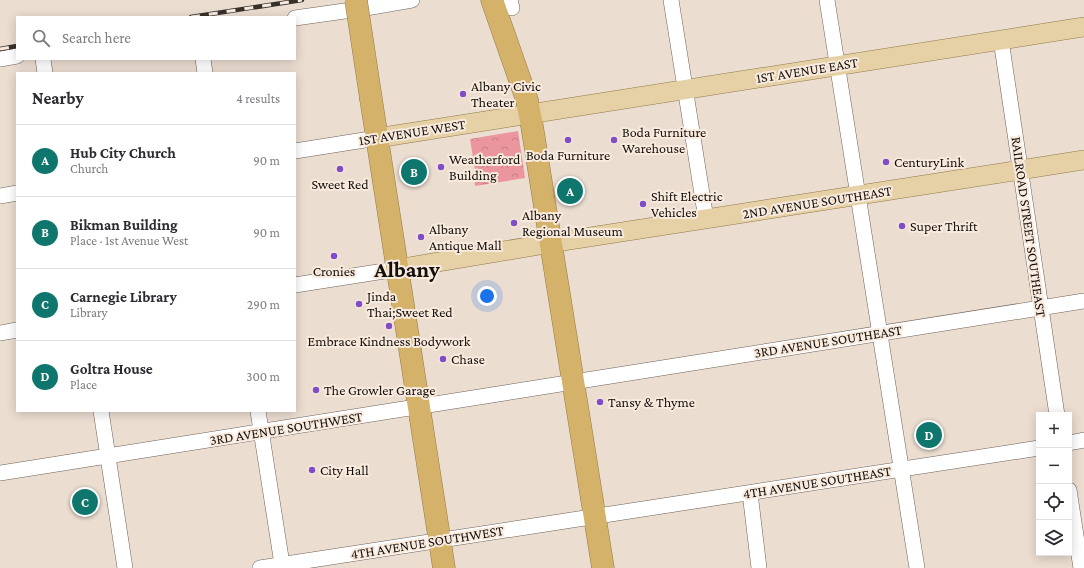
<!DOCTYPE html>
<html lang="en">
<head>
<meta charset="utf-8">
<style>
	body { margin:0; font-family:"Crimson Pro",serif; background:#f7f7f7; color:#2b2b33 }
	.controls { position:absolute; right:12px; bottom:12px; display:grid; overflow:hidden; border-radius:0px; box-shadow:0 2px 10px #0003 }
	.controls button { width:36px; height:36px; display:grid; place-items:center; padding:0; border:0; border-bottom:1px solid #e1e1e2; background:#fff; color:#2b2b33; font:20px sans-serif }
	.you { position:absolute; left:487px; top:296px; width:14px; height:14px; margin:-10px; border:3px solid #fff; border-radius:50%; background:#1a73e8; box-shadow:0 0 0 6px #1a73e833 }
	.badge { display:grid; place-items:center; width:26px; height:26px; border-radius:50%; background:#0f766e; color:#fff; font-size:13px; font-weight:700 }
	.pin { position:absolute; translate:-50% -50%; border:2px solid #fff; box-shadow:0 1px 4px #0006 }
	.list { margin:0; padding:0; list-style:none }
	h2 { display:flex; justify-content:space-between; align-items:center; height:52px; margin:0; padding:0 16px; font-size:17px }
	h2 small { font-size:13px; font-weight:400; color:#7c7c81 }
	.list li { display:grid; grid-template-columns:26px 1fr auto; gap:12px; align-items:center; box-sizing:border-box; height:72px; padding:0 16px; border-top:1px solid #e1e1e2 }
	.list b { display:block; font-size:15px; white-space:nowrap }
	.list p { margin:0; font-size:13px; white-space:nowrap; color:#7c7c81 }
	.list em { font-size:13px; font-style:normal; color:#7c7c81 }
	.icon { flex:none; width:22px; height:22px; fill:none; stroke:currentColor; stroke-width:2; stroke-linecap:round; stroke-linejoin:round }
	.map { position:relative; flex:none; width:1084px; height:568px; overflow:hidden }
	.search { position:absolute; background:#fff; box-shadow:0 2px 10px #0003; left:16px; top:16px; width:280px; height:44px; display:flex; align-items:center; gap:10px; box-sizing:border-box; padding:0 14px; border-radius:0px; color:#7c7c81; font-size:15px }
	.panel { position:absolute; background:#fff; box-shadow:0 2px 10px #0003; left:16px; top:72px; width:280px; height:340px; border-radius:0px }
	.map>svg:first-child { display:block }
</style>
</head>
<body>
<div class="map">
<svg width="1084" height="568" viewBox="0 0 1084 568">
	<defs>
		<pattern id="forest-crowns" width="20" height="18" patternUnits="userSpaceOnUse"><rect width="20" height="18" fill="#eb959f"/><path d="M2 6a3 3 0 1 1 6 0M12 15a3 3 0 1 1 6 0" fill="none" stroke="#c97f88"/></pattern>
	</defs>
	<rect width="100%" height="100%" fill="#ecddd1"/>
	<polygon fill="url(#forest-crowns)" points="518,131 525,178 475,186 474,176 476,176 470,139"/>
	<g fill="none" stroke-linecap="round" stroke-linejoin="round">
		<g stroke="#6e6157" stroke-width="16">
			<g id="minor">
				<polyline points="510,0 512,8"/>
				<polyline points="671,0 706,219"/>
				<polyline points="827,0 917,568"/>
				<polyline points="295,18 366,8 412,0"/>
				<polyline points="1001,40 1057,415"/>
				<polyline points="0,59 17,56"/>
				<polyline points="43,59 45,73"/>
				<polyline points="203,59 205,73"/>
				<polyline points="295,151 377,138"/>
				<polyline points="0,196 17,193"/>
				<polyline points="295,285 397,269"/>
				<polyline points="0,333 17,330"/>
				<polyline points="101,411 125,568"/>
				<polyline points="258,411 282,564"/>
				<polyline points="1069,443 1084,440"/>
				<polyline points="0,473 1084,301"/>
				<polyline points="1069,490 1081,568"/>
				<polyline points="750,493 759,568"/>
				<polyline points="260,568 1039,448"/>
			</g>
		</g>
		<g stroke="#917948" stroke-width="20">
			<g id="major">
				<polyline points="377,138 1084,27"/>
				<polyline points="397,269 551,243 1084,160"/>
			</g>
		</g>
		<g stroke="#917948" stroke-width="23">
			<g id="highway">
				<polyline points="492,0 527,100 532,126 603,568"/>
				<polyline points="371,99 444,568"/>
			</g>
		</g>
		<use href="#minor" stroke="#fff" stroke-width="15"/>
		<use href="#major" stroke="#e5d1a5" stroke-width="19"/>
		<use href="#highway" stroke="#d4b269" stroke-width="22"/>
		<g stroke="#37302b" stroke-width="4.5">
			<g id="rail">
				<polyline points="191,17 302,0"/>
				<polyline points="0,49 17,46"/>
			</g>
		</g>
		<use href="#rail" stroke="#f9eade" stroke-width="3" stroke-dasharray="9" stroke-linecap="butt"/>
		<g stroke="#917948" stroke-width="23" stroke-linecap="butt">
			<polyline id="highway-bridge" points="356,0 371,99"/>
		</g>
		<use href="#highway-bridge" stroke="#d4b269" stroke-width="22"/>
	</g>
	<g fill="#7f4ec6" stroke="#f9eade" stroke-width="1.5">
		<circle cx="463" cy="94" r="4"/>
		<circle cx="568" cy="140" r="4"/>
		<circle cx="614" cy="140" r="4"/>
		<circle cx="886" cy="162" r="4"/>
		<circle cx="441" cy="167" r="4"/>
		<circle cx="340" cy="169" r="4"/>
		<circle cx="643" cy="204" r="4"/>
		<circle cx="514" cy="223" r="4"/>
		<circle cx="902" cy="226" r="4"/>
		<circle cx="421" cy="237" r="4"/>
		<circle cx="334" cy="256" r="4"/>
		<circle cx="359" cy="304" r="4"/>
		<circle cx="389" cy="326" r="4"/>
		<circle cx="443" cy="359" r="4"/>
		<circle cx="316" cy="390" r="4"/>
		<circle cx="600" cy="402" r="4"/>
		<circle cx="312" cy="470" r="4"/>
	</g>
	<g text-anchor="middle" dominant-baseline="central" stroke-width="4" stroke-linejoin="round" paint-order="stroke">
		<g font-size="14" fill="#140f0b" stroke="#f9eade">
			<text transform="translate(807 70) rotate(-9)">1ST AVENUE EAST</text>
			<text transform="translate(412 132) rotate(-9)">1ST AVENUE WEST</text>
			<text transform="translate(817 202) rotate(-9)">2ND AVENUE SOUTHEAST</text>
			<text transform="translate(1029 227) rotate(82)">RAILROAD STREET SOUTHEAST</text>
			<text transform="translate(828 341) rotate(-9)">3RD AVENUE SOUTHEAST</text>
			<text transform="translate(286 428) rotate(-9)">3RD AVENUE SOUTHWEST</text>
			<text transform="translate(817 482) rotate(-9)">4TH AVENUE SOUTHEAST</text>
			<text transform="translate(427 542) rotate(-9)">4TH AVENUE SOUTHWEST</text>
		</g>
		<g font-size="14" fill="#140f0b" stroke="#f9eade" text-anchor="start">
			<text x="471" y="86">Albany Civic<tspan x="471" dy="16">Theater</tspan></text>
			<text x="622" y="132">Boda Furniture<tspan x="622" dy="16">Warehouse</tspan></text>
			<text x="568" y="155" text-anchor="middle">Boda Furniture</text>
			<text x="449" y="159">Weatherford<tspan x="449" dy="16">Building</tspan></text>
			<text x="894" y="162">CenturyLink</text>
			<text x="340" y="184" text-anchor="middle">Sweet Red</text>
			<text x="651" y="196">Shift Electric<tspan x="651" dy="16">Vehicles</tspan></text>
			<text x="522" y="215">Albany<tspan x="522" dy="16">Regional Museum</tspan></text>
			<text x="910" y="226">Super Thrift</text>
			<text x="429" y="229">Albany<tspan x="429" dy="16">Antique Mall</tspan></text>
			<text x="334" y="271" text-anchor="middle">Cronies</text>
			<text x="367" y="296">Jinda<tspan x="367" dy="16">Thai;Sweet Red</tspan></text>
			<text x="389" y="341" text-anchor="middle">Embrace Kindness Bodywork</text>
			<text x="451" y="359">Chase</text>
			<text x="324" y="390">The Growler Garage</text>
			<text x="608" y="402">Tansy &amp; Thyme</text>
			<text x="320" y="470">City Hall</text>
		</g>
		<g font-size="22" font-weight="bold" fill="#140f0b" stroke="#f9eade">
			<text x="407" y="269">Albany</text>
		</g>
	</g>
</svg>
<div class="controls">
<button>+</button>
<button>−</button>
<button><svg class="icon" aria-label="locate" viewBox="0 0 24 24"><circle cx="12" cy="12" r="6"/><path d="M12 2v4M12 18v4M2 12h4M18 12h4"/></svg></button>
<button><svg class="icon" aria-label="layers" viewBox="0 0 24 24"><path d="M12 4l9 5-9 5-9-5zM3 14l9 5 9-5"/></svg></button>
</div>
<div class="you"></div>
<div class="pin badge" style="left:570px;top:191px">A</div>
<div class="pin badge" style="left:414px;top:172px">B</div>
<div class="pin badge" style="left:85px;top:502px">C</div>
<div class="pin badge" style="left:929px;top:435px">D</div>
<div class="search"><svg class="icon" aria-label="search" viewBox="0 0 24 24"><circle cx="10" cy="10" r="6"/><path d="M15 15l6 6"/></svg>Search here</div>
<section class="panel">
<h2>Nearby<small>4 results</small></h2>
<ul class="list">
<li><span class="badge">A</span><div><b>Hub City Church</b><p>Church</p></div><em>90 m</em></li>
<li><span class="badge">B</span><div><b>Bikman Building</b><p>Place · 1st Avenue West</p></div><em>90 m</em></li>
<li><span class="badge">C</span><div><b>Carnegie Library</b><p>Library</p></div><em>290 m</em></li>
<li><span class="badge">D</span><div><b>Goltra House</b><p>Place</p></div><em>300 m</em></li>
</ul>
</section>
</div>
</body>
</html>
